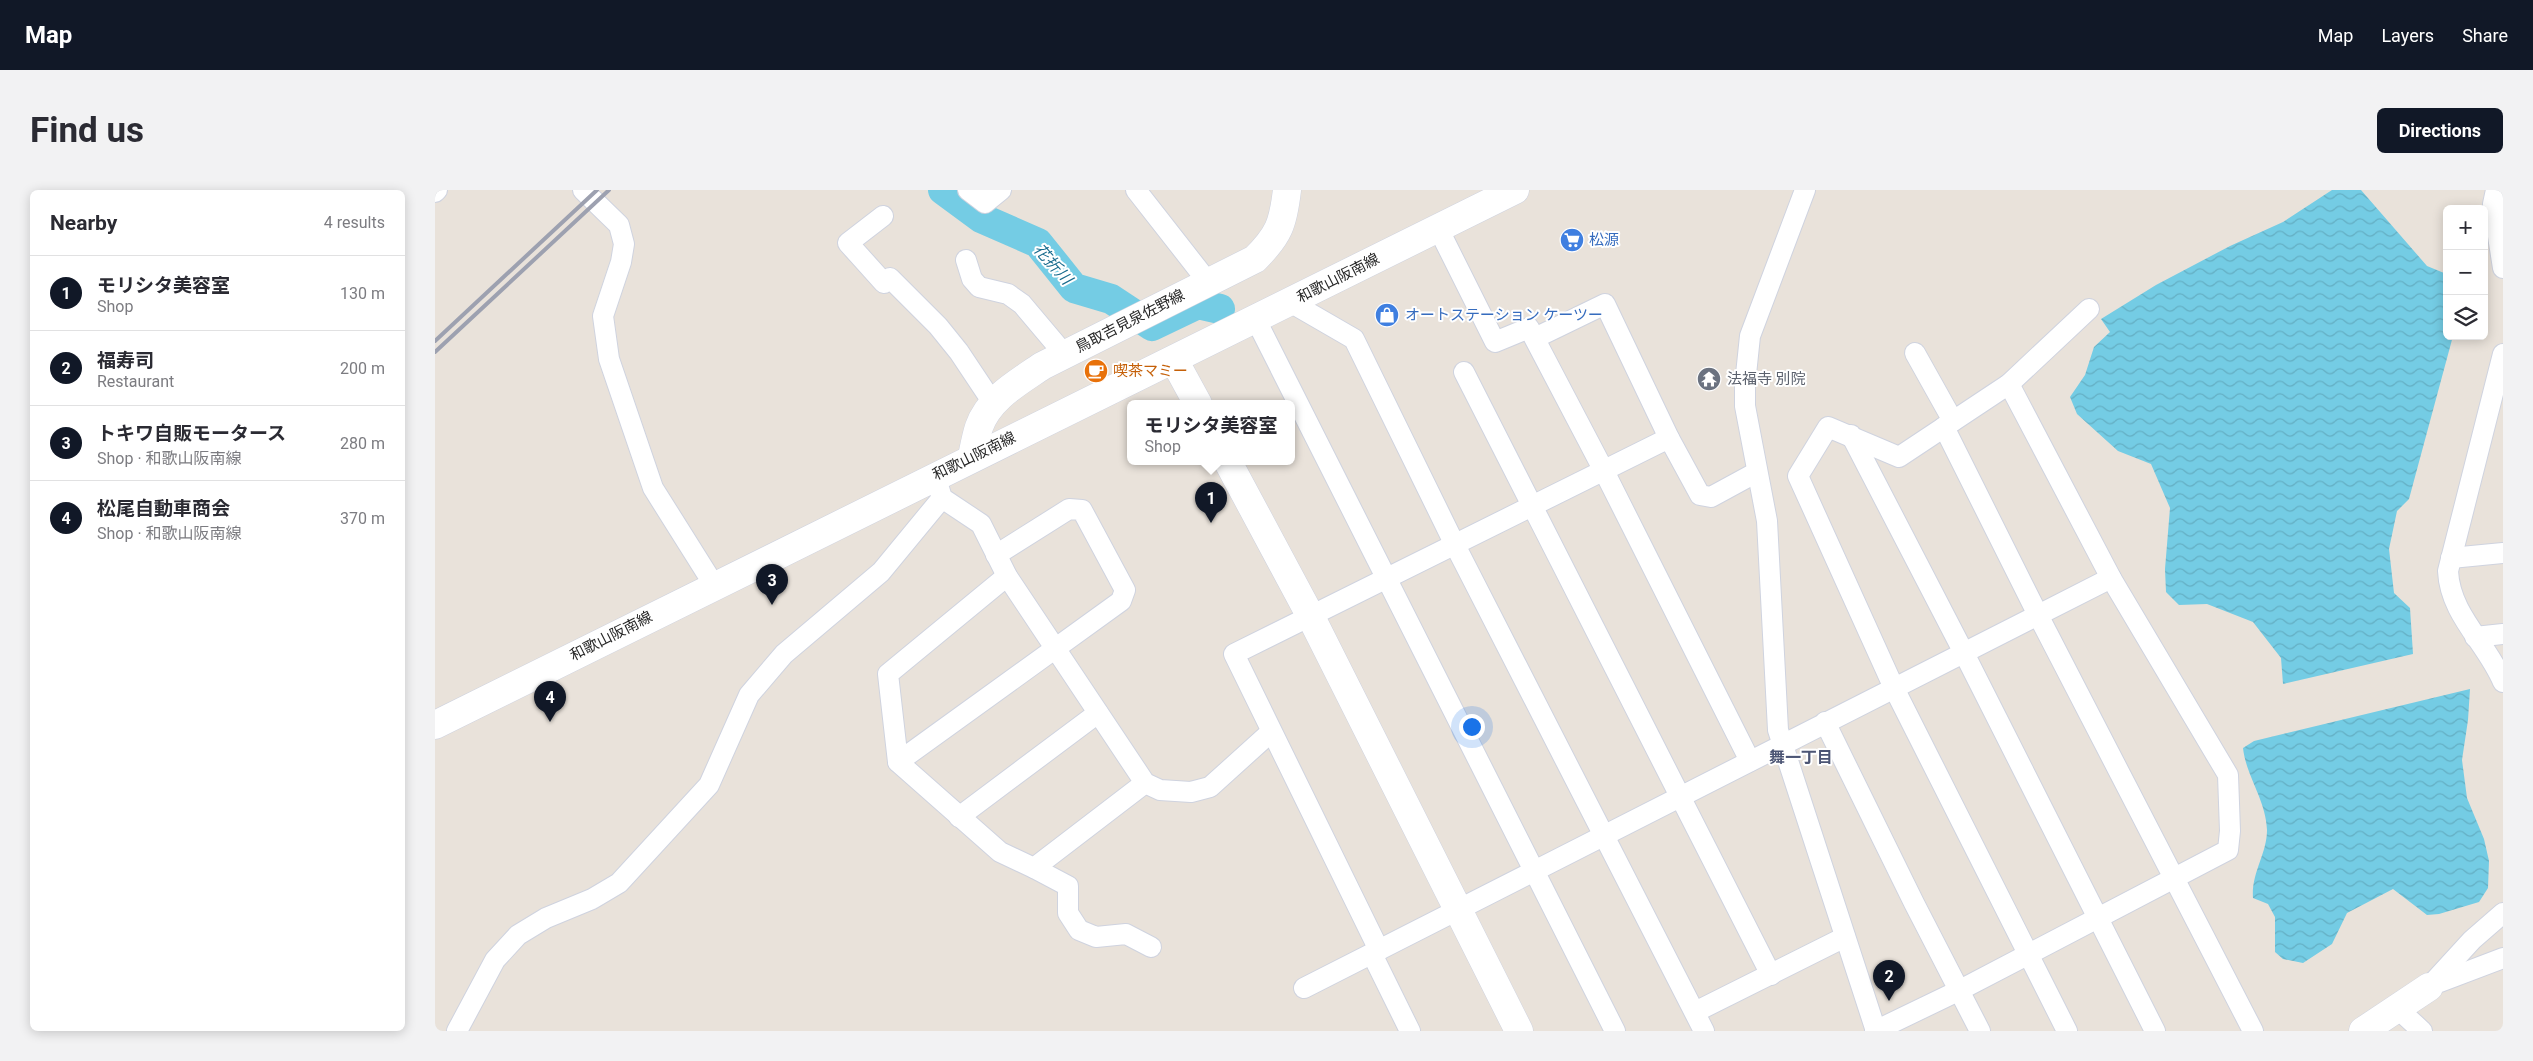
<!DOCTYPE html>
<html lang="en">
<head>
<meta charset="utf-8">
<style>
	body { margin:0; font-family:Roboto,"Noto Sans JP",sans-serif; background:#f2f2f3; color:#2b2b33 }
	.controls { position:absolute; right:15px; top:15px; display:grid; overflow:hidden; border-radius:8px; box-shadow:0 2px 12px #0003 }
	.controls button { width:45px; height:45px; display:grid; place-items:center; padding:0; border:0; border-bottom:1px solid #e1e1e2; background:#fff; color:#2b2b33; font:25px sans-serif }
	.you { position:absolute; left:1036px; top:536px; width:18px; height:18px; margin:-12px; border:4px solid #fff; border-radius:50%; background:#1a73e8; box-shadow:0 0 0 8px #1a73e833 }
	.badge { display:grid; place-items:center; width:32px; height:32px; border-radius:50%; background:#111827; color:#fff; font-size:16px; font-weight:700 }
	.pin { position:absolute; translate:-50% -41px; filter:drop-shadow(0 1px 2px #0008) }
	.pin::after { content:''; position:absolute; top:26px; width:18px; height:15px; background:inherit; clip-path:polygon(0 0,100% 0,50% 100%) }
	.popup { position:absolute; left:692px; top:210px; width:168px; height:65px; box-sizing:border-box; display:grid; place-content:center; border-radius:8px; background:#fff; filter:drop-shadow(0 1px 4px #0005); font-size:16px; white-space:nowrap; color:#7c7c81 }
	.popup b { font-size:19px; color:#2b2b33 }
	.popup::after { content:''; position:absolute; left:50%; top:100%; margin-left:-10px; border:10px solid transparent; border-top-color:#fff }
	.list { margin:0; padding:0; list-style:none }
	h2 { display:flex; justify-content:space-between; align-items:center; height:65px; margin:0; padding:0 20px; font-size:21px }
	h2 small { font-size:16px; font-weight:400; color:#7c7c81 }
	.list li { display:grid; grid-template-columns:32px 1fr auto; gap:15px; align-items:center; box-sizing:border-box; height:75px; padding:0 20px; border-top:1px solid #e1e1e2 }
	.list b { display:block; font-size:19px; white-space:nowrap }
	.list p { margin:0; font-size:16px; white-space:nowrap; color:#7c7c81 }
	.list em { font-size:16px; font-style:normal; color:#7c7c81 }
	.icon { flex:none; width:28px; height:28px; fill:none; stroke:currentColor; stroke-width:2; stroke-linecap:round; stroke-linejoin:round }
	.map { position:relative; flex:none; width:2068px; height:841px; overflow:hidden; border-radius:8px }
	header { display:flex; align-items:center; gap:30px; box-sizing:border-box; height:70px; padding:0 25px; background:#111827; color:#fff }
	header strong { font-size:24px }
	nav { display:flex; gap:28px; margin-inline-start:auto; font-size:18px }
	.intro { display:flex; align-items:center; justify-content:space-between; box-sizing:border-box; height:120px; padding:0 30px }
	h1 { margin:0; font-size:35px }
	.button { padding:12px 22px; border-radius:8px; background:#111827; color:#fff; font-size:18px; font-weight:700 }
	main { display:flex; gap:30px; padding:0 30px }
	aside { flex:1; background:#fff; border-radius:8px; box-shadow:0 2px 12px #0003 }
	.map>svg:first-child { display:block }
</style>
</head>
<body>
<header>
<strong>Map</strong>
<nav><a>Map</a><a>Layers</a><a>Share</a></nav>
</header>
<div class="intro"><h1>Find us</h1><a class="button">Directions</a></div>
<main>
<aside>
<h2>Nearby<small>4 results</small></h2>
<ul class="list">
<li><span class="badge">1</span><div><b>モリシタ美容室</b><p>Shop</p></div><em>130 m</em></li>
<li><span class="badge">2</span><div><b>福寿司</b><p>Restaurant</p></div><em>200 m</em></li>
<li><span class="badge">3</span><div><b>トキワ自販モータース</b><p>Shop · 和歌山阪南線</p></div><em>280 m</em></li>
<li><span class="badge">4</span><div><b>松尾自動車商会</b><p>Shop · 和歌山阪南線</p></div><em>370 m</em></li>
</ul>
</aside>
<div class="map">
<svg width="2068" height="841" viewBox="0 0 2068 841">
	<defs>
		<pattern id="water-waves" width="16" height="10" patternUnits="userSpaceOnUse" patternTransform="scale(1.25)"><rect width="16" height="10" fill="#74cce4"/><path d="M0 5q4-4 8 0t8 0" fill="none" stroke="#64afc4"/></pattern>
	</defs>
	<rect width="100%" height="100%" fill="#e9e2da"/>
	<g fill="url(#water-waves)">
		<polygon points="1897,0 1926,0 1992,76 2009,83 2012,87 2012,146 2018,146 1974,309 1962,321 1954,359 1959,403 1975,418 1978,464 1848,494 1846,468 1818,432 1772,414 1744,415 1731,402 1730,379 1735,318 1716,274 1683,261 1642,224 1635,207 1650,185 1659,157 1675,142 1666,129 1721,95 1795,56 1848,32"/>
		<path d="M2035 499 2033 530 2027 570 2032 608 2049 649 2054 671 2053 698 2044 712 2004 724 1992 725 1958 699 1912 723 1897 754 1868 773 1848 769 1840 762V727L1833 714 1818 708C1816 683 1832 664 1832 640 1831 610 1811 586 1808 558L1819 551Z"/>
	</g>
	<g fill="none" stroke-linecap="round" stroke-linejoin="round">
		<polyline stroke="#74cce4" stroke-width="30" points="508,0 546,28 603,53 639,98 676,109 717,136 763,114 785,119"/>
		<g stroke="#cfd3df" stroke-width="22">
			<g id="street">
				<polyline points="148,0 184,35 189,54 186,72 168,126 174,169 218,298 279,395"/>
				<polyline points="533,0 550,13 566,0"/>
				<polyline points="701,0 773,92"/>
				<polyline points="1370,0 1315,146 1310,194 1310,216 1332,331 1343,540 1441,841"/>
				<polyline points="2061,0 2058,14 2068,78"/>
				<polyline points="0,2 2,0"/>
				<polyline points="448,26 413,53 449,93 455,88 503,136 524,162 558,213"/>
				<polyline points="1003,38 1060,152 1094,138 1169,281 1315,571"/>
				<polyline points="531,70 537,89 544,97 573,104 587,114 630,165"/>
				<polyline points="855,112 919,149 1020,355 1269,841"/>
				<polyline points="821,130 1180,841"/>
				<polyline points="1100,148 1170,114 1234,248"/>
				<polyline points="1480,163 1518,231"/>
				<path d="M2068 164 2013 381C2015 425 2052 453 2068 492"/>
				<polyline points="1029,182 1336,785"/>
				<polyline points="1509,237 1603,425 1818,841"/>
				<polyline points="1416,245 1529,463 1720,841"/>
				<polyline points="503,295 507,308 546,334 572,386 710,593 725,600 756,602 775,597 836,542"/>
				<polyline points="2016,368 2068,363"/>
				<polyline points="572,386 453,484 463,572 565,662 599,678 710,593"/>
				<polyline points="2040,447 2068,444"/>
				<polyline points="1390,532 1479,713 1545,841"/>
				<polyline points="463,572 686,411 690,400 647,320 634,319 561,365"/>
				<polyline points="524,627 663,523"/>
				<polyline points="599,678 633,696 633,723 644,740 661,747 691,744 716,757"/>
				<polyline points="944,760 799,464 1234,248 1265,305 1276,307 1322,282"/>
				<polyline points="937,764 975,841"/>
				<polyline points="2005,792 2068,768"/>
				<polyline points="1994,797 2037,750 2068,723"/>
				<polyline points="869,798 1676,388"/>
				<polyline points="1962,818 1987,841"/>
				<polyline points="1260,822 1410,747"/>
				<polyline points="22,841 60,770 83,745 111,728 157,709 184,693 274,595 314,505 349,464 446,382 507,308"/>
				<polyline points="1440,841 1525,800 1793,660 1795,641 1793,585 1676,388 1574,194"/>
				<polyline points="1632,841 1459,498 1363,286 1393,237 1464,267 1574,194 1654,119"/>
			</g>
		</g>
		<g stroke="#cfd3df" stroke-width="29">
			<g id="secondary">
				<polyline points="739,170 763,214"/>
				<path d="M537 267C539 257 541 246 544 237 554 208 584 192 607 176L820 69C844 45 848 34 852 0"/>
				<polyline points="793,272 876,427 1084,841"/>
				<polyline points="0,535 1080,0"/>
				<polyline points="1928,841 1994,797"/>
			</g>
		</g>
		<use href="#street" stroke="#fff" stroke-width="20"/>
		<use href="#secondary" stroke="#fff" stroke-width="28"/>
		<g stroke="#9da1b0" stroke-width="4">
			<polyline points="0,151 162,0"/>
			<polyline points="0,162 174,0"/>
		</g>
	</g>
	<defs>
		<g id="supermarket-disc" transform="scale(1.25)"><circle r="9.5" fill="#3f7fe0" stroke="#fff"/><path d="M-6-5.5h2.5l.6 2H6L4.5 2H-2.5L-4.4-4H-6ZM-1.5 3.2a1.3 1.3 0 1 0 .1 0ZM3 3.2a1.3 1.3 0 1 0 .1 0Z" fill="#fff"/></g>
		<g id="shop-disc" transform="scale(1.25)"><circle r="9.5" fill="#3f7fe0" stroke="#fff"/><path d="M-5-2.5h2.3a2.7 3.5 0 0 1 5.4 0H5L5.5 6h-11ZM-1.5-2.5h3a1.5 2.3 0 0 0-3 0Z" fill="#fff"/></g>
		<g id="cafe-disc" transform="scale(1.25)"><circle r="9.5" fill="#e8710a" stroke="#fff"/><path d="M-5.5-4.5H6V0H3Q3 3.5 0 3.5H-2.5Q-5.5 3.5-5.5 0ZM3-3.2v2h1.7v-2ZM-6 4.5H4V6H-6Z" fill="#fff"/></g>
		<g id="temple-disc" transform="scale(1.25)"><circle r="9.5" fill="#6b7280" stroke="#fff"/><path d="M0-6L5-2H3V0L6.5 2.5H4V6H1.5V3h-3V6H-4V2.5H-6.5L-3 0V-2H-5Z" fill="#fff"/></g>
	</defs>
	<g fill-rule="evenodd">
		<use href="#supermarket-disc" x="1137" y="50"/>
		<use href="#shop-disc" x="952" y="125"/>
		<use href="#cafe-disc" x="661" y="181"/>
		<use href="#temple-disc" x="1274" y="189"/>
	</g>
	<g text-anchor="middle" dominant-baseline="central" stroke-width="4" stroke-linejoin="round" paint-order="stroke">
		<g font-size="15" fill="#366cbe" stroke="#fff" text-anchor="start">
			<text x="1154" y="50">松源</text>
			<text x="970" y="125">オートステーション ケーツー</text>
		</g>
		<g font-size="15" fill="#272727" stroke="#fff">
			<text transform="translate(903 88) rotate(-27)">和歌山阪南線</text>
			<text transform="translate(695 131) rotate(-27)">鳥取吉見泉佐野線</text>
			<text transform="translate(539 266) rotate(-26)">和歌山阪南線</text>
			<text transform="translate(176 446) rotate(-27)">和歌山阪南線</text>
		</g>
		<g font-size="15" fill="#c56008" stroke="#fff" text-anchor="start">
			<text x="678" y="181">喫茶マミー</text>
		</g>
		<g font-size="15" fill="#5b616d" stroke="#fff" text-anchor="start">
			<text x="1292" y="189">法福寺 別院</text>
		</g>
		<g font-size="16" font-style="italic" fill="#176a8c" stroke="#fff">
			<text transform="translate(618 74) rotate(48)">花折川</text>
		</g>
		<g font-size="16" font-weight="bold" fill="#4c5574" stroke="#fff">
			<text x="1366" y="567">舞一丁目</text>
		</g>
	</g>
</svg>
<div class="controls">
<button>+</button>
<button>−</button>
<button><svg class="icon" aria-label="layers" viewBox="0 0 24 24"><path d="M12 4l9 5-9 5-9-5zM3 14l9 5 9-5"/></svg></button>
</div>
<div class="you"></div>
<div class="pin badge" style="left:776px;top:333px">1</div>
<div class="popup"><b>モリシタ美容室</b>Shop</div>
<div class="pin badge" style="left:1454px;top:811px">2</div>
<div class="pin badge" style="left:337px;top:415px">3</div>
<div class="pin badge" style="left:115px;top:532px">4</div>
</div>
</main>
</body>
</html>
